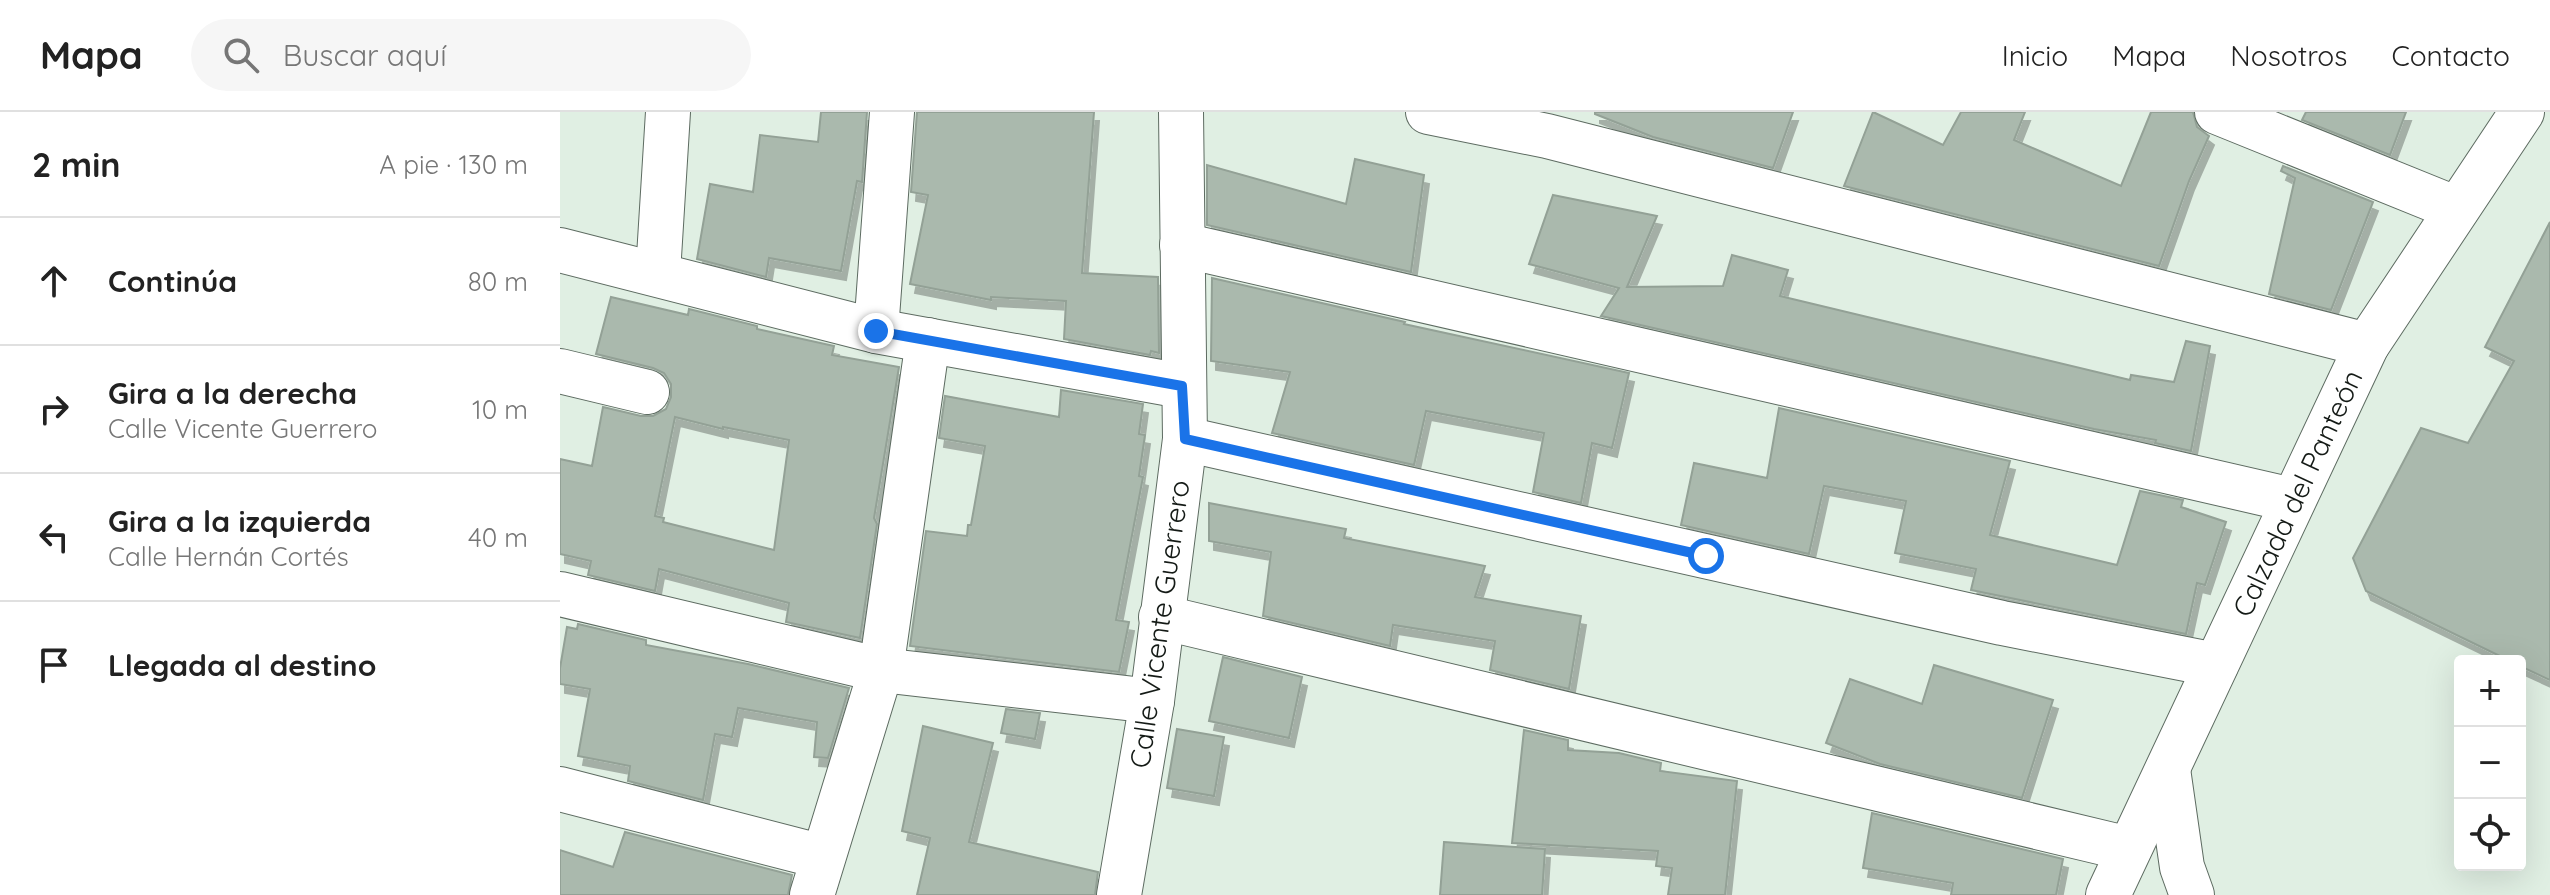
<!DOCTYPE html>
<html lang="es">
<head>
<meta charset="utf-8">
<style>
	body { margin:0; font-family:Quicksand,sans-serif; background:#f6f6f6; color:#222 }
	.controls { position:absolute; right:24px; bottom:24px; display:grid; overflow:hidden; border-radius:8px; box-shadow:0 8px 32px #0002 }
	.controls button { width:72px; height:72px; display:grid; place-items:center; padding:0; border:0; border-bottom:2px solid #e0e0e0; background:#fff; color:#222; font:40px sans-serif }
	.stop { position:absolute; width:24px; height:24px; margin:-18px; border:6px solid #1a73e8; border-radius:50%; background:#fff }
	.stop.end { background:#1a73e8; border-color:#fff; box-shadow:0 2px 8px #0008 }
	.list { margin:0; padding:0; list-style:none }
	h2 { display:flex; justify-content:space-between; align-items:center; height:104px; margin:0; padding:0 32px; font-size:34px }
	h2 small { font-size:26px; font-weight:400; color:#767676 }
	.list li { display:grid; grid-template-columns:52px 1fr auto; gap:24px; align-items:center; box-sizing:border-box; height:128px; padding:0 32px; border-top:2px solid #e0e0e0 }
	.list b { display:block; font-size:30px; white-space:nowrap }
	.list p { margin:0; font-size:26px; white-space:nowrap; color:#767676 }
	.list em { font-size:26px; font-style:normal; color:#767676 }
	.icon { flex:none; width:44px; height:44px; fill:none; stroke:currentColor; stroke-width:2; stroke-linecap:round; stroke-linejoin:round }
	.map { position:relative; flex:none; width:1990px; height:783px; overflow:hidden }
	header { display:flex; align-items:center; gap:48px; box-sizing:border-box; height:112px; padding:0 40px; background:#fff; border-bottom:2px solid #e0e0e0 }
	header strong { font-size:38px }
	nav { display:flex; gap:44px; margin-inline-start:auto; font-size:28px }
	.search { width:560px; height:72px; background:#f6f6f6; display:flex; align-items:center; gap:20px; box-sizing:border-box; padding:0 28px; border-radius:44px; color:#767676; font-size:30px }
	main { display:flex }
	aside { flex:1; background:#fff }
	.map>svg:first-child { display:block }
</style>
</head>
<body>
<header>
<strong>Mapa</strong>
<div class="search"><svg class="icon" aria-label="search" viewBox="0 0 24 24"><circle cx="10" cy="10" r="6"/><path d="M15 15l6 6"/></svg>Buscar aquí</div>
<nav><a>Inicio</a><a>Mapa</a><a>Nosotros</a><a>Contacto</a></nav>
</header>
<main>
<aside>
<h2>2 min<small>A pie · 130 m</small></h2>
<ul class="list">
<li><svg class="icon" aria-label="ahead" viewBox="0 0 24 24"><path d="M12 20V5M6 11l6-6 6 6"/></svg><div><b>Continúa</b></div><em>80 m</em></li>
<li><svg class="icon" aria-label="right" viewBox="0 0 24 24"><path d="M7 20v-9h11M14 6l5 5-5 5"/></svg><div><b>Gira a la derecha</b><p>Calle Vicente Guerrero</p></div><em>10 m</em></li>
<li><svg class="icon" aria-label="left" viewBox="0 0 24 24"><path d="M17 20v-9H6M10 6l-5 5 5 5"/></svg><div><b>Gira a la izquierda</b><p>Calle Hernán Cortés</p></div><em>40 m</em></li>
<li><svg class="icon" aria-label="arrive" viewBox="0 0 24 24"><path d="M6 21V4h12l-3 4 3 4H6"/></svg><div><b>Llegada al destino</b></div></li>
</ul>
</aside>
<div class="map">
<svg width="1990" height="783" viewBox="0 0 1990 783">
	<defs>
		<filter id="shadow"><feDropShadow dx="5" dy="9" stdDeviation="0" flood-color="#0004"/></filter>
	</defs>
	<rect width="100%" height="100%" fill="#e0efe3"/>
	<g fill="#aab9ad" stroke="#93a196" stroke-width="2" fill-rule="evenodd" filter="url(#shadow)">
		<polygon points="261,0 307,0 302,70 297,69 281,159 209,146 206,165 137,147 150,72 193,80 200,23 258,30"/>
		<polygon points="357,0 534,0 522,161 598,165 599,241 591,239 590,243 504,227 506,189 431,185 431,188 350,172 368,83 351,80"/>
		<polygon points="1035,0 1233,0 1213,56 1093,25 1035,2"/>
		<polygon points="1313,0 1383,33 1401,0 1465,0 1454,28 1561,74 1591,0 1633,0 1637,15 1649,24 1629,69 1599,154 1284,74"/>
		<polygon points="1746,0 1846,0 1830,43 1742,8"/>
		<polygon points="795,47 864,63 851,160 647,113 647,53 786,92"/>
		<polygon points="1723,54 1813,90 1771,198 1709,182 1735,66 1721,59"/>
		<polygon points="993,83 1097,104 1067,175 1163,174 1172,143 1228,158 1220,184 1570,268 1571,263 1614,270 1626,229 1650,234 1631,339 1595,331 1596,328 1534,317 1041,204 1059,176 969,152"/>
		<polygon points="1990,110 1990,568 1960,554 1960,549 1950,549 1806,479 1793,446 1861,316 1908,331 1954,249 1925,235"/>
		<polygon points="652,166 845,210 844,212 1069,261 1052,336 1032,331 1021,391 973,380 984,321 866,299 854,353 712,321 730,260 651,249"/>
		<path d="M51 185 128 203 129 197 197 214V217L274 234 272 243 339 255 314 406 317 412 300 526 226 510 229 491 99 457 95 479 28 463 31 449 0 442V347L32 354 43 295 81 304H93L106 297 111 285V272L104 261 93 256 36 242ZM115 305 163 317V315L229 328 214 438 103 410 104 406 95 404Z"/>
		<polygon points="501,278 583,292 579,322 585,323 579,364 583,365 556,508 569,510 559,560 350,534 366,419 407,424 408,413 411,413 425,334 379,326 385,284 499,305"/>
		<polygon points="1219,296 1450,349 1430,423 1557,453 1580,379 1623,388 1621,395 1666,410 1645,473 1637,471 1626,522 1411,478 1416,457 1335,441 1346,389 1264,374 1249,442 1121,413 1134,351 1207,366"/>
		<polygon points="649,391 786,417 784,426 925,454 915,485 1021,504 1009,577 930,558 935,529 833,513 830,534 703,504 711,440 649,429"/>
		<polygon points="18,512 86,528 86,533 188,552 289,576 268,646 254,645 257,610 178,596 172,625 155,622 143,688 68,669 70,654 18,644 30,577 0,572 0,556 7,515 17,517"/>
		<polygon points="663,545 742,565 729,626 649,609"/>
		<polygon points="1374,553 1493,588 1462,686 1320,652 1266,631 1290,567 1362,592"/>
		<polygon points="446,597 480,601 475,627 441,621"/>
		<polygon points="363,614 433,631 409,730 538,760 535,783 357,783 370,726 342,719"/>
		<polygon points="617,617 664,625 654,684 607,676"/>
		<polygon points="964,618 1008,628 1008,638 1059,641 1101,651 1100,659 1177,669 1165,783 1108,783 1112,756 1096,754 1098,739 952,731"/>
		<polygon points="1312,701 1503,747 1496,783 1391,783 1393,771 1303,756"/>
		<polygon points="65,720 232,763 228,783 0,783 0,738 53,755"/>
		<polygon points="884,730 985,737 982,783 880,783"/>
	</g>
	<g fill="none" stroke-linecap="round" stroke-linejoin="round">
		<g stroke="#5d6b61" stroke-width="46">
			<g id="street">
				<polyline points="868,0 987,24 1807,233"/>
				<polyline points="1657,0 1897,97"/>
				<polyline points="622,133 1732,388"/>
				<polyline points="0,138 316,219 622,274"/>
				<polyline points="98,161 108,0"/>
				<polyline points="316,219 332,0"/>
				<polyline points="0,259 87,280"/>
				<polyline points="625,327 1442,511 1656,553"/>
				<polyline points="0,482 321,558 592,589"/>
				<polyline points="601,505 1569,737"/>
				<polyline points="1608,657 1622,755 1632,783"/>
				<polyline points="0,677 263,745"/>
				<polyline points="252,783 321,558 368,228"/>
				<polyline points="559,783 592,589 625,327 621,0"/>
				<polyline points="1548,783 1807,233 1962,0"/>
			</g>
		</g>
		<use href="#street" stroke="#fff" stroke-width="44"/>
	</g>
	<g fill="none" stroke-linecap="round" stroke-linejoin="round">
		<polyline stroke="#1a73e8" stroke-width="10" points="316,219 622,274 625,327 1146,444"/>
	</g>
	<g text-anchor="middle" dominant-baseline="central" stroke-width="8" stroke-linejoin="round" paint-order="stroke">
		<g font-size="28" fill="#141a16" stroke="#fff">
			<text transform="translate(1737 381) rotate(-65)">Calzada del Panteón</text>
			<text transform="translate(599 512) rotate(-82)">Calle Vicente Guerrero</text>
		</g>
	</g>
</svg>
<div class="controls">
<button>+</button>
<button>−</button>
<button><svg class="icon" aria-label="locate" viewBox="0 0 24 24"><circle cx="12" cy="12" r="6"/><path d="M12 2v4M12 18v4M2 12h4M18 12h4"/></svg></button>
</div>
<div class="stop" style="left:1146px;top:444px"></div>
<div class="stop end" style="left:316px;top:219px"></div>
</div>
</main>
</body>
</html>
